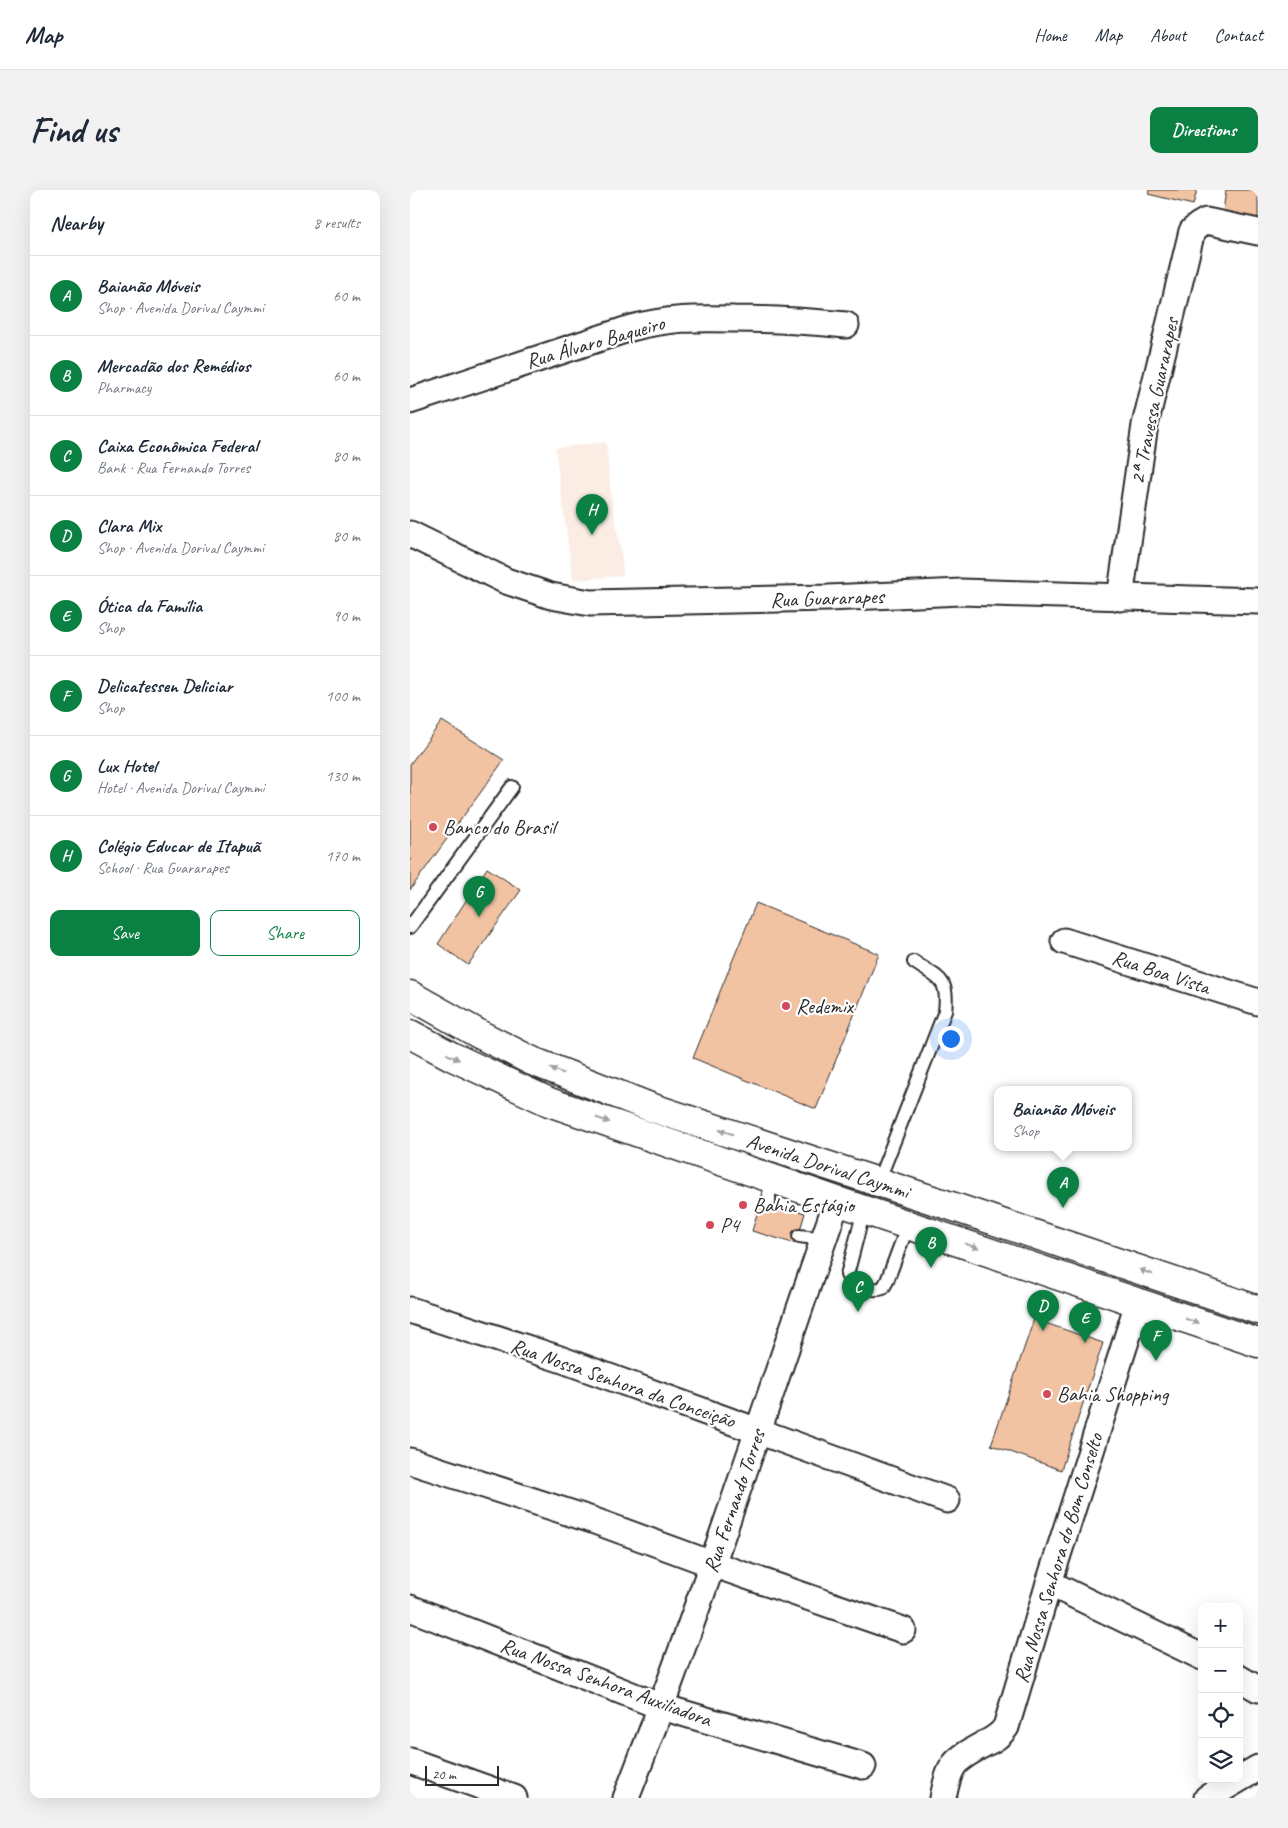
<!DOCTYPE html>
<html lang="en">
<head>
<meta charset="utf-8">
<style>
	body { margin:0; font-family:Caveat,sans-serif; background:#f2f2f3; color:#1f2937 }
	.controls { position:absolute; right:15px; bottom:15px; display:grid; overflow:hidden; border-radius:10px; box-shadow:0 5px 20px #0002 }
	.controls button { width:45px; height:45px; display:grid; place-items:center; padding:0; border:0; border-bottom:1px solid #e0e1e3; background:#fff; color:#1f2937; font:25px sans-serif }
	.scale { position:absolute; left:15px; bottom:12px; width:74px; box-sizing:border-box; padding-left:5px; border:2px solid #2b2b2b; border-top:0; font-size:14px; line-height:18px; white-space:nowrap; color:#2b2b2b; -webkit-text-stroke:4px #fff; paint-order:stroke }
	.you { position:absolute; left:540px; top:848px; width:18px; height:18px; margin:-12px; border:4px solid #fff; border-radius:50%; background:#1a73e8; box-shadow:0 0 0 8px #1a73e833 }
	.badge { display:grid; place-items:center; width:32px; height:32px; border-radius:50%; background:#0b8043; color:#fff; font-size:16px; font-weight:700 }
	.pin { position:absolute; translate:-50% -41px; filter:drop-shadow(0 1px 2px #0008) }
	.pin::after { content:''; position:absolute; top:26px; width:18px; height:15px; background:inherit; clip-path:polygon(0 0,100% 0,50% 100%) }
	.popup { position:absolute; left:584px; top:896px; width:138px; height:65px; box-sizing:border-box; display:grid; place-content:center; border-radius:10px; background:#fff; filter:drop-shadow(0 1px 4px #0005); font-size:16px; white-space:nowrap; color:#747a83 }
	.popup b { font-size:19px; color:#1f2937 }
	.popup::after { content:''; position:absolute; left:50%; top:100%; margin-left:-10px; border:10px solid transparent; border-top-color:#fff }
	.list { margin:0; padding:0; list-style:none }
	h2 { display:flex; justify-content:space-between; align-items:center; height:65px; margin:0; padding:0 20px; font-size:21px }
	h2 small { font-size:16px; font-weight:400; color:#747a83 }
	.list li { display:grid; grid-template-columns:32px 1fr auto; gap:15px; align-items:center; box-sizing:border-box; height:80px; padding:0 20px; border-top:1px solid #e0e1e3 }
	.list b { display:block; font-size:19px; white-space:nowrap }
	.list p { margin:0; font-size:16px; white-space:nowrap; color:#747a83 }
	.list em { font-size:16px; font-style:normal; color:#747a83 }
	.actions { display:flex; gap:10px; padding:15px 20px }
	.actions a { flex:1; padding:11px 0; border:1px solid #0b8043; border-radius:10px; text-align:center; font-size:18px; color:#0b8043 }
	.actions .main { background:#0b8043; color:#fff }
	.icon { flex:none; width:28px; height:28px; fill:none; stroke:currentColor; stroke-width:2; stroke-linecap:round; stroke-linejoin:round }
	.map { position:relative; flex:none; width:848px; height:1608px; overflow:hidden; border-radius:10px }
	header { display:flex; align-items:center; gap:30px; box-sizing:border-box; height:70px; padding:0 25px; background:#fff; border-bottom:1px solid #e0e1e3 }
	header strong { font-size:24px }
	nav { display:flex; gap:28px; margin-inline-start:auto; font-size:18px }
	.intro { display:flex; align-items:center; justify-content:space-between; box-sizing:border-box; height:120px; padding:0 30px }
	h1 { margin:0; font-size:35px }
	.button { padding:12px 22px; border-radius:10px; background:#0b8043; color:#fff; font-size:18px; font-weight:700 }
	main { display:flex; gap:30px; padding:0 30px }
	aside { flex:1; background:#fff; border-radius:10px; box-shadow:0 5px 20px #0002 }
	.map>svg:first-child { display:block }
</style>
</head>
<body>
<header>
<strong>Map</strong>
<nav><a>Home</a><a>Map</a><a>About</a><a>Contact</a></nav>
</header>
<div class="intro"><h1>Find us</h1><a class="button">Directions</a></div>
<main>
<aside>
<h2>Nearby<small>8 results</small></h2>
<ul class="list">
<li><span class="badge">A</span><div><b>Baianão Móveis</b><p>Shop · Avenida Dorival Caymmi</p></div><em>60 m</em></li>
<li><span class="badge">B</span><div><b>Mercadão dos Remédios</b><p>Pharmacy</p></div><em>60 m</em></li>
<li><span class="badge">C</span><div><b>Caixa Econômica Federal</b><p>Bank · Rua Fernando Torres</p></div><em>80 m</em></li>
<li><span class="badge">D</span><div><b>Clara Mix</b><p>Shop · Avenida Dorival Caymmi</p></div><em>80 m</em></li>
<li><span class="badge">E</span><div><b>Ótica da Família</b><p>Shop</p></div><em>90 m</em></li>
<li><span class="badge">F</span><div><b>Delicatessen Deliciar</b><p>Shop</p></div><em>100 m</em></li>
<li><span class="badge">G</span><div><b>Lux Hotel</b><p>Hotel · Avenida Dorival Caymmi</p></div><em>130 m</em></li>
<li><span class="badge">H</span><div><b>Colégio Educar de Itapuã</b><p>School · Rua Guararapes</p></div><em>170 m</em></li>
</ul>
<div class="actions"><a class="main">Save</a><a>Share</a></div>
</aside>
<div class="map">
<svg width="848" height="1608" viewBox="0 0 848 1608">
	<rect width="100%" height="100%" fill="#fff"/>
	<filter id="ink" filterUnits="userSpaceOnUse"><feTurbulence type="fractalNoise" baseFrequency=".02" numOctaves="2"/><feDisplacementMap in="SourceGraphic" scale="10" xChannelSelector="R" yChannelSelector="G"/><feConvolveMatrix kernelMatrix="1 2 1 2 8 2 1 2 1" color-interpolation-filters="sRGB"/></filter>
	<g filter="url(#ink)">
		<polygon fill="#fbede3" points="196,252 201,305 212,369 213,386 163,390 145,258"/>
		<g fill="#f2c3a2" stroke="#2b2b2b">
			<polygon points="739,0 787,0 783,15 738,4"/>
			<polygon points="816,0 848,0 848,34 812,29"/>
			<polygon points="32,531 94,570 0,700 0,574"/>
			<polygon points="77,678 111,700 58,775 28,754"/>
			<polygon points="346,713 469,764 406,919 283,868"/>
			<polygon points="351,1010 395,1023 386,1054 342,1041"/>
			<polygon points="624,1129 693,1153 651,1280 581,1255"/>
		</g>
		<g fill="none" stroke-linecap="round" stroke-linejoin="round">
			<g stroke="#2b2b2b" stroke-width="16">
				<g id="service">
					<polyline points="0,737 102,597"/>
					<path d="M468 992 535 821C539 788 529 789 504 772"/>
					<polyline points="359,1012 359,988"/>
					<path d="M454 1020 437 1085C443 1095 462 1102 473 1098L477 1091 498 1035"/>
					<polyline points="389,1046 414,1049"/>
				</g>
			</g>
			<g stroke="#2b2b2b" stroke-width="29">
				<g id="minor">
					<path d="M0 211 221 138C258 128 286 128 324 129 362 129 398 131 436 135"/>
					<polyline points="0,344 96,391 141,406 180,413 418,408 551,402 848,411"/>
					<polyline points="710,408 735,235 782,41 789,35 796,31 848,42"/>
					<polyline points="654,751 848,812"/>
					<polyline points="0,1120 150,1169 537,1310"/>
					<polyline points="0,1271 182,1330 302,1374 493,1440"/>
					<polyline points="639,1393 792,1467"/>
					<polyline points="0,1418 252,1517 453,1576"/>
					<polyline points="829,1488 848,1499"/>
					<polyline points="0,1571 104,1608"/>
					<path d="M216 1608C293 1412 357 1210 427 1011"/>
					<path d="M533 1608C540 1573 543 1571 574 1554 583 1550 590 1546 596 1537L639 1393 728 1113"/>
					<polyline points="797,1608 848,1578"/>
				</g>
			</g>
			<g stroke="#2b2b2b" stroke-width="31">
				<g id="primary">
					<polyline points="0,805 69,844 122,871 240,917 544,1017 848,1120"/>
					<polyline points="0,844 43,867 139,912 427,1011 848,1153"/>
				</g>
			</g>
			<use href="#service" stroke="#fff" stroke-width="12"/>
			<use href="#minor" stroke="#fff" stroke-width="25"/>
			<use href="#primary" stroke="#fff" stroke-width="28"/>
		</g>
		<defs><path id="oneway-solid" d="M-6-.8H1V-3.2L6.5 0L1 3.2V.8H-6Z" transform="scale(1.25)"/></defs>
		<g fill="#a0a0a0">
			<use href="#oneway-solid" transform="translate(43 867) rotate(26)"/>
			<use href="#oneway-solid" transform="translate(147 881) rotate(-159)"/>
			<use href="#oneway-solid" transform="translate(193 930) rotate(19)"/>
			<use href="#oneway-solid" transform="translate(316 942) rotate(-162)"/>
			<use href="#oneway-solid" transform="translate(562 1056) rotate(19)"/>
			<use href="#oneway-solid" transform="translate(736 1082) rotate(-161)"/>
			<use href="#oneway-solid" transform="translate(782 1131) rotate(19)"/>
		</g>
	</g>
	<g fill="#d1495b" stroke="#fff" stroke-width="2">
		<circle cx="23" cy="637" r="5"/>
		<circle cx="376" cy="816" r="5"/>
		<circle cx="333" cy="1015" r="5"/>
		<circle cx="300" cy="1035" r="5"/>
		<circle cx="637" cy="1204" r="5"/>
	</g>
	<g text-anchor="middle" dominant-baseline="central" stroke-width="4.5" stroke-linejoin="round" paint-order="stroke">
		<g font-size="21" fill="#2b2b2b" stroke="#fff">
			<text transform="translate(185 152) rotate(-16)">Rua Álvaro Baqueiro</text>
			<text transform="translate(744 211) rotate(-78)">2ª Travessa Guararapes</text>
			<text transform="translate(417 408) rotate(-2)">Rua Guararapes</text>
			<text transform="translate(751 782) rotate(18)">Rua Boa Vista</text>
			<text transform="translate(418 976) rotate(18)">Avenida Dorival Caymmi</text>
			<text transform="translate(213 1193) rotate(19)">Rua Nossa Senhora da Conceição</text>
			<text transform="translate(324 1311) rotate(-71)">Rua Fernando Torres</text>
			<text transform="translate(648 1368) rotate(-73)">Rua Nossa Senhora do Bom Conselto</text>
			<text transform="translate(196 1492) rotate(20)">Rua Nossa Senhora Auxiliadora</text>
		</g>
		<g font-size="21" fill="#2b2b2b" stroke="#fff" text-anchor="start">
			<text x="33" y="637">Banco do Brasil</text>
			<text x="386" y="816">Redemix</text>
			<text x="343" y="1015">Bahia Estágio</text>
			<text x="310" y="1035">P4</text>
			<text x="647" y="1204">Bahia Shopping</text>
		</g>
	</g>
</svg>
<div class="controls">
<button>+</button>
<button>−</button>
<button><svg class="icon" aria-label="locate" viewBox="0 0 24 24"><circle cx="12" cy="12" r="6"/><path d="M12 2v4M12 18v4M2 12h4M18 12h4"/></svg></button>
<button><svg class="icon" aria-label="layers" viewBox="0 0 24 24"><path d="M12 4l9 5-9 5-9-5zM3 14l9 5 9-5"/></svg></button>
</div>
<div class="scale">20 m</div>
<div class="you"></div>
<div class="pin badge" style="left:653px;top:1018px">A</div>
<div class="popup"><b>Baianão Móveis</b>Shop</div>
<div class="pin badge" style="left:521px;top:1078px">B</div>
<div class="pin badge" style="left:448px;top:1122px">C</div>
<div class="pin badge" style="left:633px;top:1141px">D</div>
<div class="pin badge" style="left:675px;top:1153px">E</div>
<div class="pin badge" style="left:746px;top:1171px">F</div>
<div class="pin badge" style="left:69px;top:727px">G</div>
<div class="pin badge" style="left:182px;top:345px">H</div>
</div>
</main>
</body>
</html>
